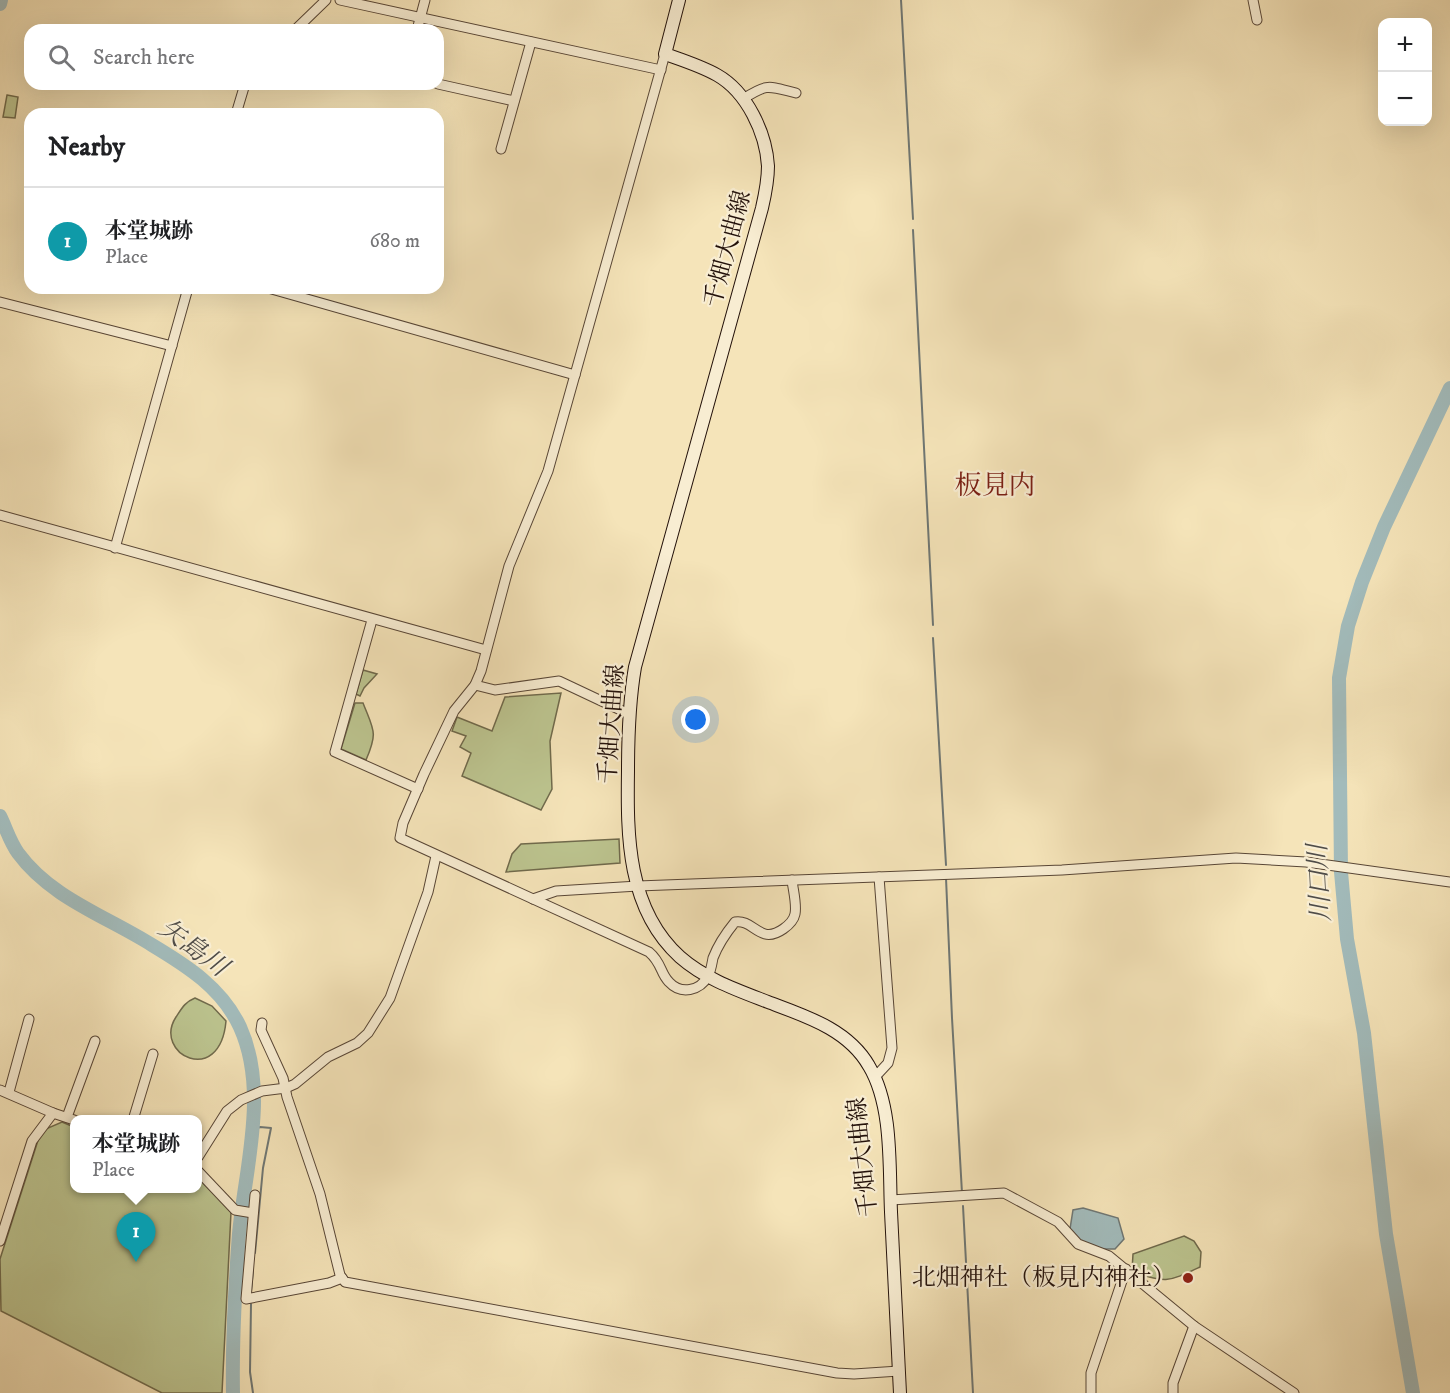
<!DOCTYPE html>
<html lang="en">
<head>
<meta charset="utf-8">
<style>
	body { margin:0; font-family:"IM FELL DW Pica","Noto Serif JP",serif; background:#f6f6f6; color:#202124 }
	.controls { position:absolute; right:18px; top:18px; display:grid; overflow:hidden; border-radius:12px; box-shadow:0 6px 24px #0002 }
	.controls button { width:54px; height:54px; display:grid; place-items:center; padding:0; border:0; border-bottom:2px solid #e0e0e0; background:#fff; color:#202124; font:30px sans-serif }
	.you { position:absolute; left:696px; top:720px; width:21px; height:21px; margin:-15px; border:4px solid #fff; border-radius:50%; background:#1a73e8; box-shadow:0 0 0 9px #1a73e833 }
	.badge { display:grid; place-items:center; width:39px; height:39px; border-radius:50%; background:#8f2418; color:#fff; font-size:20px; font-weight:700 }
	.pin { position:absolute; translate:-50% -50px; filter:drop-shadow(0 2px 3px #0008) }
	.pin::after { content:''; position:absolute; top:32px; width:21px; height:18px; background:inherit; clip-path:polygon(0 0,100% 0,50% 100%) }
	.popup { position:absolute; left:70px; top:1115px; width:132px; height:78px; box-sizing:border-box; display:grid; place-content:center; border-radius:12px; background:#fff; filter:drop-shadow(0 2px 4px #0005); font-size:20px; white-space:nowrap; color:#757577 }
	.popup b { font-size:22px; color:#202124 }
	.popup::after { content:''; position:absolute; left:50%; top:100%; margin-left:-12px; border:12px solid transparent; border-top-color:#fff }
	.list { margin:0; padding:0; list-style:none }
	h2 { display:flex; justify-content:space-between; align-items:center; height:78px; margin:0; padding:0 24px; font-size:26px }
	h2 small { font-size:20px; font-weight:400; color:#757577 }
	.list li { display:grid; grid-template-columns:39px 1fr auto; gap:18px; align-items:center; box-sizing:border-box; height:108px; padding:0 24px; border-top:2px solid #e0e0e0 }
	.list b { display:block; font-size:22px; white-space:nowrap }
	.list p { margin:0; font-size:20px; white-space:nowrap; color:#757577 }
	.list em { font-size:20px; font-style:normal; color:#757577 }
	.icon { flex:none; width:33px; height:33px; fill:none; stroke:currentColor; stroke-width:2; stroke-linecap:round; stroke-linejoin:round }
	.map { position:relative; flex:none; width:1450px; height:1393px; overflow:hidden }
	.search { position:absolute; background:#fff; box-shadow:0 6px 24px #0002; left:24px; top:24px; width:420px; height:66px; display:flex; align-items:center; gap:15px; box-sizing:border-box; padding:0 21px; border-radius:18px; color:#757577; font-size:22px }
	.panel { position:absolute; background:#fff; box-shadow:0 6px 24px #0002; left:24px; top:108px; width:420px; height:186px; border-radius:18px }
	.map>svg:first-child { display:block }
</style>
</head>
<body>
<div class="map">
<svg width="1450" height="1393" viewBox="0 0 1450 1393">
	<rect width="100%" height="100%" fill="#f5e4b9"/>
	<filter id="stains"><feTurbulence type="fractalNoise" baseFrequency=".00333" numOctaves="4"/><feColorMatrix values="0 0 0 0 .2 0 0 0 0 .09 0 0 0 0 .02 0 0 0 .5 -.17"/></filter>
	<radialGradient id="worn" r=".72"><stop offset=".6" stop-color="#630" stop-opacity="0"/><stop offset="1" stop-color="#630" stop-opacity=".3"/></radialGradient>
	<g fill="#bcc48f" stroke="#706a4c" stroke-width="1.5">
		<polygon points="7,95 18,97 15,118 3,117"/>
		<polygon points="363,670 377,674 364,688 360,696 356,694"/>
		<polygon points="561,693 550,741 552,789 541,810 462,776 471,753 460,747 466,736 452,731 457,717 492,731 505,697"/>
		<path d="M355 703H363C374 731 378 732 366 760L341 749Z"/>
		<polygon points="619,839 620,863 506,872 512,854 521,844"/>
		<path d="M195 998 212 1006 226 1021C220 1088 152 1054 176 1017 182 1008 185 1002 195 998Z"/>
		<polygon points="62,1122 74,1127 74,1188 198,1188 198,1175 231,1212 222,1393 162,1393 1,1311 0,1259 41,1131"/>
		<path d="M1184 1236 1194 1241 1201 1252 1200 1267C1168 1282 1165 1284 1132 1271L1133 1254Z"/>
	</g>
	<polygon fill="#a2bbbb" stroke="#6f7774" stroke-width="1.5" points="1083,1208 1118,1218 1124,1239 1115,1249 1100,1249 1074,1238 1070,1229 1073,1210"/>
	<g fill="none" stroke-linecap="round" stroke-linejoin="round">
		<g stroke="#6f7774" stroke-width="2">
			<polyline points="901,0 913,219"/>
			<polyline points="913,230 933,625"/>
			<polyline points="933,638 946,865"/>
			<polyline points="946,878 952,1018 962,1193"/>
			<polyline points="253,1130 260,1127 271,1128 263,1168 255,1253"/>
			<polyline points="963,1206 973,1393"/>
			<polyline points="251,1291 253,1270"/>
			<polyline points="251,1304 250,1372 253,1393"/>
		</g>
		<g stroke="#a2bbbb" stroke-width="14">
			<polyline points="0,4 1,0"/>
			<path d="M0 816C6 828 10 842 18 853 51 898 106 916 152 945 187 966 222 988 240 1027 269 1091 245 1168 239 1234 235 1287 232 1340 233 1393"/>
			<polyline points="1413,1393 1386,1234 1364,1033 1347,939 1341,872 1339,678 1348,626 1362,582 1384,527 1450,388"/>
		</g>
		<g stroke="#584636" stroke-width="11">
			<g id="street">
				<polyline points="340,0 661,70"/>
				<polyline points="1253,0 1257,20"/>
				<polyline points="295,30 326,0"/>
				<polyline points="417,30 425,0"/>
				<path d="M665 54 548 471 509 566 481 671 475 685 454 711 424 774 403 823 400 838 649 952C662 963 660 973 669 982 681 995 700 991 708 976 711 971 712 963 713 958 718 945 726 933 735 922 748 920 754 931 765 934 776 937 793 924 795 914 797 904 793 890 792 880"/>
				<polyline points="438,84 514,101"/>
				<path d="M743 99C768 83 768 86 796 93"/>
				<polyline points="236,114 245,84"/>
				<polyline points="501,149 531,42"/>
				<polyline points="268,288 575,375"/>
				<polyline points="0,302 172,346"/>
				<polyline points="0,515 486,650"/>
				<polyline points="115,548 188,288"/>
				<polyline points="372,620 335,752 418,789"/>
				<polyline points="475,685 495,690 559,681 629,714"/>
				<polyline points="533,899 556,891 638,886 1062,870 1236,858 1306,862 1450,882"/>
				<polyline points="262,1023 261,1030 283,1078 287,1097 320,1194 340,1275 345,1282 837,1373 854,1374 899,1371"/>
				<polyline points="875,1077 888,1063 892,1048 879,877"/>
				<polyline points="0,1090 53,1113 74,1120"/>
				<polyline points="9,1092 29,1019"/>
				<polyline points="67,1117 95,1041"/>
				<polyline points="133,1120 153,1054"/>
				<polyline points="198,1157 227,1111 241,1100 262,1091 286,1088 295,1084 328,1057 357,1043 368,1033 390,998 428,892 436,856"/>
				<polyline points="198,1171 235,1210 253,1213"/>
				<polyline points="255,1195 246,1299 329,1283 342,1278"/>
				<polyline points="891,1200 1004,1193 1058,1222 1078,1244 1109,1256 1194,1326 1294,1393"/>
				<polyline points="0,1241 32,1141 53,1113"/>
				<polyline points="1091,1393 1091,1373 1126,1269"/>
				<polyline points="1173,1393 1173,1383 1194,1326"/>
			</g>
		</g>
		<g stroke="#23110a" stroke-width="14">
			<path id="secondary" d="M679 0 665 54C682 60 701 66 717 75 747 92 766 133 768 166 768 180 765 195 762 208L635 667C629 702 628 736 628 771 627 836 627 909 680 957 705 979 737 990 768 1002 805 1016 848 1029 869 1066 893 1106 889 1167 891 1212 894 1272 897 1333 900 1393"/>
		</g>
		<use href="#street" stroke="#f8edd2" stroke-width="9"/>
		<use href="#secondary" stroke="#f8edd2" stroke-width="12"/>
	</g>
	<circle fill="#8f2418" stroke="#f8edd2" stroke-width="2" cx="1188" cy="1278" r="6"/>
	<g text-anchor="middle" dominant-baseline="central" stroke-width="4.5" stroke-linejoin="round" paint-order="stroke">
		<g font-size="24" fill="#23110a" stroke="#f8edd2">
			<text transform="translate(728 249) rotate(-75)">千畑大曲線</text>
			<text transform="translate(612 724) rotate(-86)">千畑大曲線</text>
			<text transform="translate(863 1157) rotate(-96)">千畑大曲線</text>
		</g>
		<g font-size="24" fill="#23110a" stroke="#f8edd2" text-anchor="end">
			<text x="1176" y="1278">北畑神社（板見内神社）</text>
		</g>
		<g font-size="26" font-style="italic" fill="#4f4c48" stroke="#f8edd2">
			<text transform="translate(1320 883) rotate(-93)">川口川</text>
			<text transform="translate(193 948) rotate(36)">矢島川</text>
		</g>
		<g font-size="27" fill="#7a1f14" stroke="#f8edd2">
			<text x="995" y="486">板見内</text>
		</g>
	</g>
	<rect width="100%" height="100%" filter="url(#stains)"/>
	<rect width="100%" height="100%" fill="url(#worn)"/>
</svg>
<div class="controls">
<button>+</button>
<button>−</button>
</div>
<div class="you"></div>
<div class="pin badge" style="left:136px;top:1262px;background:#0f9aa8">1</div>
<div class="popup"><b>本堂城跡</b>Place</div>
<div class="search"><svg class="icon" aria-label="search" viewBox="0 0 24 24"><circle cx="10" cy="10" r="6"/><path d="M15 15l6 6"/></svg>Search here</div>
<section class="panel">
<h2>Nearby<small></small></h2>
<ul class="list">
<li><span class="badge" style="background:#0f9aa8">1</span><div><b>本堂城跡</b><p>Place</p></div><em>680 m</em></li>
</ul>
</section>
</div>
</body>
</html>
